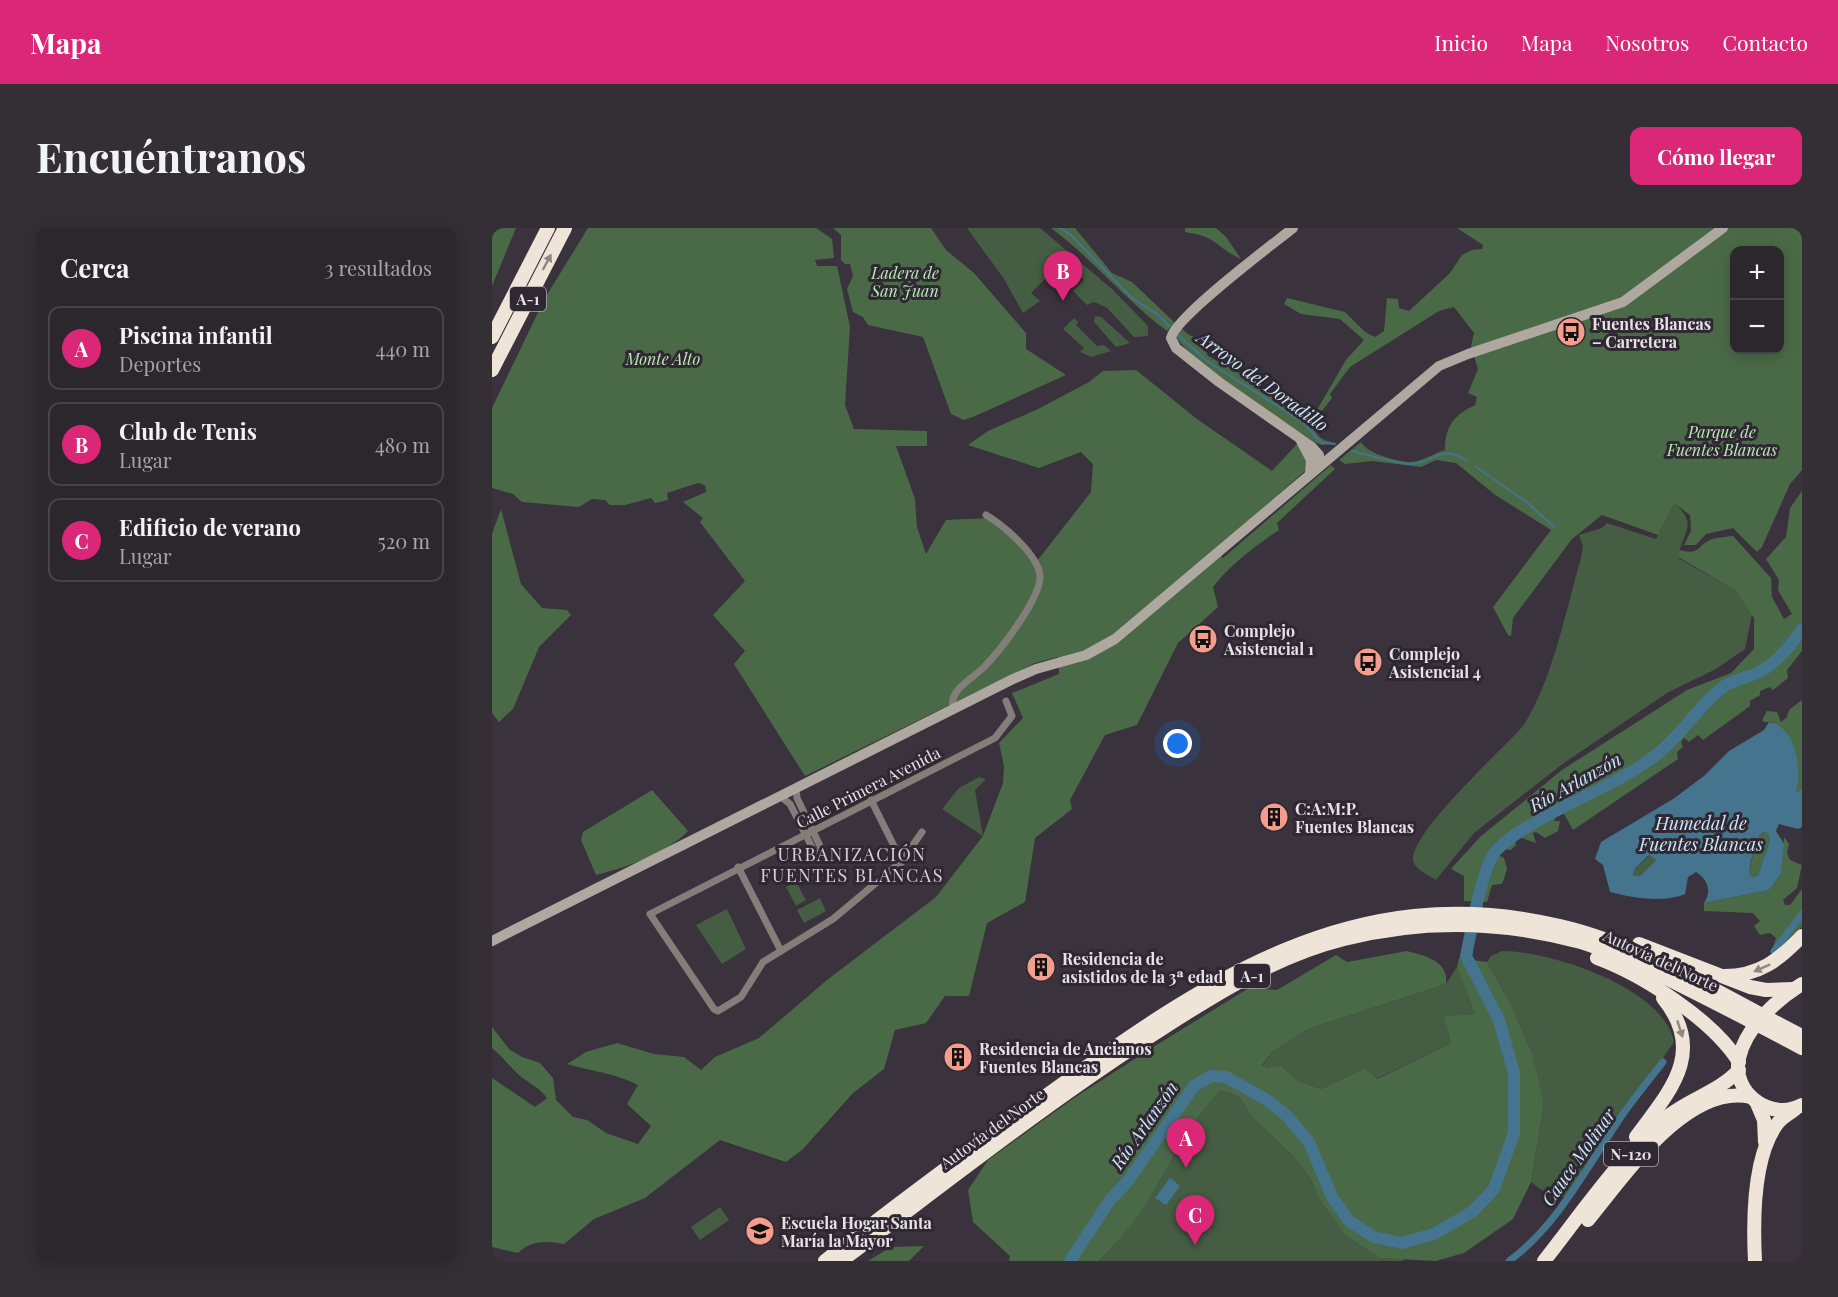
<!DOCTYPE html>
<html lang="es">
<head>
<meta charset="utf-8">
<style>
	body { margin:0; font-family:"Playfair Display",serif; background:#342e35; color:#f1f3f6 }
	.controls { position:absolute; right:18px; top:18px; display:grid; overflow:hidden; border-radius:12px; box-shadow:0 3px 15px #0003 }
	.controls button { width:54px; height:54px; display:grid; place-items:center; padding:0; border:0; border-bottom:2px solid #484349; background:#2c262d; color:#f1f3f6; font:30px sans-serif }
	.you { position:absolute; left:686px; top:516px; width:21px; height:21px; margin:-15px; border:4px solid #fff; border-radius:50%; background:#1a73e8; box-shadow:0 0 0 9px #1a73e833 }
	.badge { display:grid; place-items:center; width:39px; height:39px; border-radius:50%; background:#db2777; color:#fff; font-size:20px; font-weight:700 }
	.pin { position:absolute; translate:-50% -50px; filter:drop-shadow(0 2px 3px #0008) }
	.pin::after { content:''; position:absolute; top:32px; width:21px; height:18px; background:inherit; clip-path:polygon(0 0,100% 0,50% 100%) }
	.list { margin:0; padding:0; list-style:none }
	h2 { display:flex; justify-content:space-between; align-items:center; height:78px; margin:0; padding:0 24px; font-size:26px }
	h2 small { font-size:20px; font-weight:400; color:#a6a5aa }
	.list li { display:grid; grid-template-columns:39px 1fr auto; gap:18px; align-items:center; box-sizing:border-box; height:84px; margin:0 12px 12px; padding:0 12px; border:2px solid #484349; border-radius:12px }
	.list b { display:block; font-size:22px; white-space:nowrap }
	.list p { margin:0; font-size:20px; white-space:nowrap; color:#a6a5aa }
	.list em { font-size:20px; font-style:normal; color:#a6a5aa }
	.map { position:relative; flex:none; width:1310px; height:1033px; overflow:hidden; border-radius:12px }
	header { display:flex; align-items:center; gap:36px; box-sizing:border-box; height:84px; padding:0 30px; background:#db2777; color:#fff }
	header strong { font-size:28px }
	nav { display:flex; gap:33px; margin-inline-start:auto; font-size:21px }
	.intro { display:flex; align-items:center; justify-content:space-between; box-sizing:border-box; height:144px; padding:0 36px }
	h1 { margin:0; font-size:42px }
	.button { padding:15px 27px; border-radius:12px; background:#db2777; color:#fff; font-size:21px; font-weight:700 }
	main { display:flex; gap:36px; padding:0 36px }
	aside { flex:1; background:#2c262d; border-radius:12px; box-shadow:0 3px 15px #0003 }
	.map>svg:first-child { display:block }
</style>
</head>
<body>
<header>
<strong>Mapa</strong>
<nav><a>Inicio</a><a>Mapa</a><a>Nosotros</a><a>Contacto</a></nav>
</header>
<div class="intro"><h1>Encuéntranos</h1><a class="button">Cómo llegar</a></div>
<main>
<aside>
<h2>Cerca<small>3 resultados</small></h2>
<ul class="list">
<li><span class="badge">A</span><div><b>Piscina infantil</b><p>Deportes</p></div><em>440 m</em></li>
<li><span class="badge">B</span><div><b>Club de Tenis</b><p>Lugar</p></div><em>480 m</em></li>
<li><span class="badge">C</span><div><b>Edificio de verano</b><p>Lugar</p></div><em>520 m</em></li>
</ul>
</aside>
<div class="map">
<svg width="1310" height="1033" viewBox="0 0 1310 1033">
	<rect width="100%" height="100%" fill="#3a323c"/>
	<g fill="#455d43">
		<polygon points="475,0 548,0 620,61 656,98 656,108 642,109 615,80 602,74 595,77 581,63 592,52 580,41 572,49 563,41 539,65 548,73 531,85 512,51"/>
		<polygon points="603,88 609,89 638,115 624,119 602,94"/>
		<polygon points="582,90 586,94 584,97 605,118 612,117 619,123 599,129 588,124 592,120 571,101"/>
		<path d="M1182 274C1207 299 1191 301 1186 330L1243 362 1260 386 1253 421 1224 441 1175 465 1072 535 982 605 944 652C937 647 921 641 921 631 921 602 1010 522 1031 498 1060 454 1074 382 1089 330L1091 318 1087 307 1110 300 1115 295 1164 311Z"/>
		<polygon points="487,549 494,551 483,562 491,608 450,581 467,560"/>
		<polygon points="1158,627 1164,632 1148,648 1141,647 1143,640"/>
		<polygon points="304,654 314,672 304,678 294,659"/>
		<polygon points="328,670 334,683 312,695 305,682"/>
		<polygon points="235,681 254,721 230,736 204,697"/>
		<path d="M1010 723C1059 723 1172 760 1182 814L1075 970 1055 966 1039 954 1052 876 1017 773 995 734 999 728Z"/>
		<polygon points="965,739 983,786 953,788 959,815 884,851 873,840 829,861 806,853 788,837 776,840 770,838 780,824 816,801 954,756"/>
		<path d="M728 863 737 864 749 871 759 888 800 927 819 951 827 971 853 1007 887 1030 912 1031 911 1033H607C625 1014 643 994 657 972 680 933 697 896 728 863Z"/>
		<polygon points="228,979 237,992 208,1012 199,999"/>
	</g>
	<g fill="#4a6a47" fill-rule="evenodd">
		<polygon points="0,0 24,0 0,58"/>
		<path d="M96 0H324L340 11 342 30 323 32 325 38H345L358 99 353 177 362 201 435 203V218H404L423 271 425 299 434 326 454 292 498 290 545 333 599 264 601 236 589 224 547 240 476 217 496 203 546 181 597 154 611 143 644 142 705 191 780 243 806 215 816 235 814 242 723 322 731 330 839 237 843 241 785 295 787 302C762 319 740 335 721 359L726 379 686 415 645 497 613 507 578 572 580 581 543 610 533 674 495 695 477 768H453L434 795 403 802 392 841 361 865 311 921 294 934 228 912 153 970 102 991 72 1016C54 1013 40 1012 26 1025L0 1019V850L43 879 55 870C47 859 38 856 28 848 18 839 11 829 0 820V799L18 822 30 829 48 835 61 850 64 872 81 889 95 892 114 905 146 916 159 898 135 876 146 857C125 846 99 843 75 836L94 824 125 815 162 826 192 829 209 842 223 829 267 810 335 752 444 669 491 608 511 555 512 538 507 515 531 490 520 465 567 446 566 429 543 435 313 548 242 436 253 423 221 387 253 353 208 294 211 290 191 274 214 264 213 257 206 255 175 265 176 272 163 275 159 270 133 277H118L113 272 100 271 87 279 30 274 21 266 0 260V180L53 70Z"/>
		<polygon points="341,0 439,0 454,22 482,45 534,105 534,121 574,147 481,189 472,192 459,186 431,109 376,97 371,89 361,84 355,61 361,48 358,36 353,36 349,32 349,7"/>
		<path d="M559 0H583L620 45 640 54 683 95 675 103C633 72 601 31 559 0Z"/>
		<path d="M693 0H724L734 9 749 31C723 19 727 9 693 4Z"/>
		<path d="M965 0H1310V242L1298 256 1270 319 1265 324 1241 300 1214 306 1204 317H1192L1199 303 1198 287 1182 275 1166 307 1110 287 1080 311 1021 390 1019 408 1016 407 1001 379 1059 302 1002 266 964 235 944 232 929 239 880 233 853 236 847 232 869 214C874 225 904 233 917 234 927 235 943 225 953 222 953 198 962 187 983 177L985 169 976 165 986 141 979 118 982 105 962 79 947 83 858 139 838 166 840 170 822 193C821 207 830 214 843 214L830 217 823 215C790 191 700 138 683 107L689 100 697 107 707 111 716 128 822 187 854 132 872 112 848 91 809 86 792 76 795 70 853 84 873 104 883 109 892 103 895 70 906 71 907 80 917 83 958 45 970 27 980 22 990 21 991 17ZM1242 22H1288V122H1242Z"/>
		<path d="M1310 263V423L1295 442 1296 450 1281 462 1278 459 1268 463V467L1258 473V478L1211 512 1206 507 1197 514 1192 510 1189 514 1191 519 1185 524 1186 531 1081 602 1072 586 1065 587 1062 593H1068L1066 603 1053 610 1044 604 1041 605 1044 615 1027 609 1023 612 1024 617 1019 622 1009 621 1006 627 1012 630 1015 641 1010 656 1000 657 995 674 972 673V648L959 641 988 609 1070 542 1195 462 1239 445 1262 421V390L1243 362 1186 329 1187 322C1211 328 1204 316 1221 311 1227 309 1234 309 1241 308L1279 350 1280 369 1292 391 1300 386 1286 362 1287 352 1274 331 1294 309 1298 280Z"/>
		<polygon points="9,281 29,356 50,380 75,382 79,387 47,419 21,481 7,494 0,485 0,306"/>
		<path d="M1310 472V561L1303 567C1310 542 1298 510 1280 494H1272L1270 492 1275 483 1285 484 1289 494 1295 489 1297 482Z"/>
		<path d="M160 562 196 603C173 626 135 639 104 647L89 612 91 604Z"/>
		<path d="M1271 604 1276 605 1278 612 1266 647 1262 649 1258 648C1257 635 1263 626 1263 612Z"/>
		<polygon points="1292,609 1297,616 1295,625 1298,632 1310,637 1305,660 1291,672 1293,677 1298,677 1310,661 1310,699 1287,722 1281,719 1284,710 1278,705 1268,707 1262,698 1268,693 1261,685 1212,683 1212,675 1277,662 1289,646"/>
		<path d="M915 723C934 728 957 733 954 756L816 801 780 824 770 837 776 840 788 837 806 853 829 861 873 840 885 851 959 815 952 788 983 786 965 739 967 730 995 734 1017 773 1040 826 1052 876 1039 954 1021 991 972 1025 944 1033 887 1030 853 1007 827 971 819 951 800 927 759 888 749 871 737 864 728 863C697 896 680 933 657 972 643 995 625 1014 607 1033H517L518 1028 481 994 476 962 496 932 582 870 666 816 757 760 785 762 844 727 855 734Z"/>
		<polygon points="432,1018 417,1033 376,1033 399,1019"/>
	</g>
	<g fill="#45748e" fill-rule="evenodd">
		<path d="M1277 494C1305 499 1310 543 1304 565L1310 561V599L1306 601 1287 596 1284 603 1292 616 1289 646 1277 662 1212 675C1220 663 1216 652 1204 644L1196 649 1193 666C1173 675 1139 670 1118 664L1111 637 1103 631 1109 614 1181 571 1212 548 1237 523 1272 502ZM1271 604 1276 605 1278 612 1266 647 1262 649 1258 648C1256 635 1263 626 1263 612ZM1157 627 1164 632 1148 648 1141 647 1143 640Z"/>
		<polygon points="678,950 688,958 674,977 663,970"/>
	</g>
	<g fill="none" stroke-linecap="round" stroke-linejoin="round">
		<g stroke="#45748e" stroke-width="2">
			<polyline points="568,0 580,8 641,71 665,86 677,98"/>
			<polyline points="686,107 715,133 809,193 830,215 843,216"/>
			<path d="M860 223C878 227 898 234 917 236 942 237 947 214 975 233"/>
			<polyline points="984,239 1036,275 1062,299"/>
		</g>
		<g stroke="#45748e" stroke-width="7">
			<polyline points="1282,723 1310,686"/>
			<path d="M1017 1033C1066 997 1095 939 1129 889 1142 870 1157 852 1171 834"/>
		</g>
		<path stroke="#45748e" stroke-width="12" d="M578 1033 618 972 636 953 702 858 719 848 734 849 775 872 794 887 817 914 840 969 857 993 882 1009 910 1015 942 1006 980 984 1002 961 1022 905V845L1007 792 974 728C979 705 990 638 1004 623 1013 613 1025 605 1037 598 1077 573 1122 558 1160 530 1188 510 1204 480 1231 459 1240 452 1254 450 1265 445 1284 436 1298 419 1310 401"/>
		<g stroke="#837e79" stroke-width="7">
			<path d="M462 481C454 463 482 450 492 439 508 423 548 371 548 349 548 328 511 297 494 287"/>
			<polyline points="288,568 298,576 323,625 329,626 329,620 305,570 304,560"/>
			<polyline points="379,572 410,634"/>
			<polyline points="430,604 409,634 341,691 271,734 249,769 226,783 222,781 158,686 503,510 520,488 514,473"/>
			<polyline points="246,639 289,723"/>
		</g>
		<g stroke="#afa8a0" stroke-width="10">
			<path d="M801 0C780 17 683 89 679 110L684 120 727 154 820 219 827 227 825 240"/>
			<polyline points="809,213 819,232 818,246"/>
			<polyline points="0,713 521,451 544,441 594,427 623,411 947,138 976,126 1131,74 1231,0"/>
		</g>
		<g stroke="#efe4d8" stroke-width="14">
			<polyline points="0,109 56,0"/>
			<polyline points="0,142 73,0"/>
			<polyline points="1147,716 1258,759 1274,762 1301,761"/>
			<path d="M1105 730C1151 747 1221 792 1247 834"/>
			<path d="M1232 748C1267 748 1287 732 1310 708"/>
			<path d="M1310 756C1284 772 1254 799 1247 830 1239 865 1279 894 1310 877"/>
			<polyline points="1264,873 1272,892 1273,914"/>
			<path d="M1144 909C1178 863 1215 824 1171 770"/>
			<path d="M1096 992C1131 950 1195 854 1259 869"/>
			<path d="M333 1033C404 977 477 923 551 870 711 755 860 649 1068 698 1151 717 1235 770 1310 808"/>
			<path d="M349 1033C455 954 559 871 671 800 727 764 787 727 852 711 930 691 1011 693 1089 714 1118 723 1146 737 1174 750 1220 773 1265 796 1310 820"/>
			<path d="M1052 1033C1089 986 1125 933 1170 893 1193 872 1226 865 1247 842"/>
			<path d="M1263 1033C1261 994 1261 929 1285 896 1289 890 1297 886 1303 881"/>
		</g>
	</g>
	<defs><path id="oneway-solid" d="M-6-.8H1V-3.2L6.5 0L1 3.2V.8H-6Z" transform="scale(1.5)"/></defs>
	<g fill="#8f8685">
		<use href="#oneway-solid" transform="translate(55 34) rotate(-62)"/>
		<use href="#oneway-solid" transform="translate(1270 740) rotate(156)"/>
		<use href="#oneway-solid" transform="translate(1188 801) rotate(72)"/>
	</g>
	<defs>
		<g id="bus-disc" transform="scale(1.5)"><circle r="9.5" fill="#f49d8c" stroke="#2f2832"/><path d="M-5-6H5V4H4V6H2V4H-2V6H-4V4H-5ZM-3.5-4V0h7V-4ZM-3.5 1.2v1.5H-2V1.2ZM2 1.2v1.5H3.5V1.2Z" fill="#111"/></g>
		<g id="building-disc" transform="scale(1.5)"><circle r="9.5" fill="#f49d8c" stroke="#2f2832"/><path d="M-4-6H4V6H1V3H-1V6H-4ZM-2.5-4.3h1.7v1.8h-1.7ZM.8-4.3h1.7v1.8H.8ZM-2.5-1h1.7V.8h-1.7ZM.8-1h1.7V.8H.8Z" fill="#111"/></g>
		<g id="school-disc" transform="scale(1.5)"><circle r="9.5" fill="#f49d8c" stroke="#2f2832"/><path d="M0-5L7-2L0 1L-7-2ZM-4 1L0 2.5L4 1V4Q0 6-4 4Z" fill="#111"/></g>
	</defs>
	<g fill-rule="evenodd">
		<use href="#bus-disc" x="1079" y="104"/>
		<use href="#bus-disc" x="711" y="411"/>
		<use href="#bus-disc" x="876" y="434"/>
		<use href="#building-disc" x="782" y="589"/>
		<use href="#building-disc" x="549" y="739"/>
		<use href="#building-disc" x="466" y="829"/>
		<use href="#school-disc" x="268" y="1003"/>
	</g>
	<g text-anchor="middle" dominant-baseline="central" stroke-width="6" stroke-linejoin="round" paint-order="stroke">
		<g fill="#2f2832" stroke="#afaab1" stroke-width="1.5">
			<rect x="18" y="59" width="36" height="24" rx="4.5"/>
			<rect x="742" y="736" width="36" height="24" rx="4.5"/>
			<rect x="1112" y="914" width="54" height="24" rx="4.5"/>
		</g>
		<g font-size="15" font-weight="bold" fill="#e6e1e7">
			<text x="36" y="71">A-1</text>
			<text x="760" y="748">A-1</text>
			<text x="1139" y="926">N-120</text>
		</g>
		<g font-size="16" font-style="italic" fill="#b8eeb3" stroke="#2f2832">
			<text x="413" y="44">Ladera de<tspan x="413" dy="18">San Juan</tspan></text>
			<text x="171" y="130">Monte Alto</text>
			<text x="1230" y="203">Parque de<tspan x="1230" dy="18">Fuentes Blancas</tspan></text>
		</g>
		<g font-size="16" font-weight="bold" fill="#e6e1e7" stroke="#2f2832" text-anchor="start">
			<text x="1100" y="95">Fuentes Blancas<tspan x="1100" dy="18">– Carretera</tspan></text>
			<text x="732" y="402">Complejo<tspan x="732" dy="18">Asistencial 1</tspan></text>
			<text x="897" y="425">Complejo<tspan x="897" dy="18">Asistencial 4</tspan></text>
			<text x="803" y="580">C:A:M:P.<tspan x="803" dy="18">Fuentes Blancas</tspan></text>
			<text x="570" y="730">Residencia de<tspan x="570" dy="18">asistidos de la 3ª edad</tspan></text>
			<text x="487" y="820">Residencia de Ancianos<tspan x="487" dy="18">Fuentes Blancas</tspan></text>
			<text x="289" y="994">Escuela Hogar Santa<tspan x="289" dy="18">María la Mayor</tspan></text>
		</g>
		<g font-size="16" fill="#e6e1e7" stroke="#2f2832">
			<text transform="translate(376 559) rotate(-27)">Calle Primera Avenida</text>
			<text transform="translate(1169 732) rotate(25)">Autovía del Norte</text>
			<text transform="translate(500 900) rotate(-36)">Autovía del Norte</text>
		</g>
		<g font-size="18" font-style="italic" fill="#cbe8f9" stroke="#2f2832">
			<text transform="translate(771 153) rotate(36)">Arroyo del Doradillo</text>
			<text transform="translate(1083 554) rotate(-29)">Río Arlanzón</text>
			<text x="1209" y="595">Humedal de<tspan x="1209" dy="21">Fuentes Blancas</tspan></text>
			<text transform="translate(652 897) rotate(-55)">Río Arlanzón</text>
			<text transform="translate(1086 929) rotate(-55)">Cauce Molinar</text>
		</g>
		<g font-size="18" letter-spacing="1.5" fill="#d9cfdc" stroke="#2f2832">
			<text x="360" y="626">URBANIZACIÓN<tspan x="360" dy="21">FUENTES BLANCAS</tspan></text>
		</g>
	</g>
</svg>
<div class="controls">
<button>+</button>
<button>−</button>
</div>
<div class="you"></div>
<div class="pin badge" style="left:694px;top:940px">A</div>
<div class="pin badge" style="left:571px;top:73px">B</div>
<div class="pin badge" style="left:703px;top:1017px">C</div>
</div>
</main>
</body>
</html>
